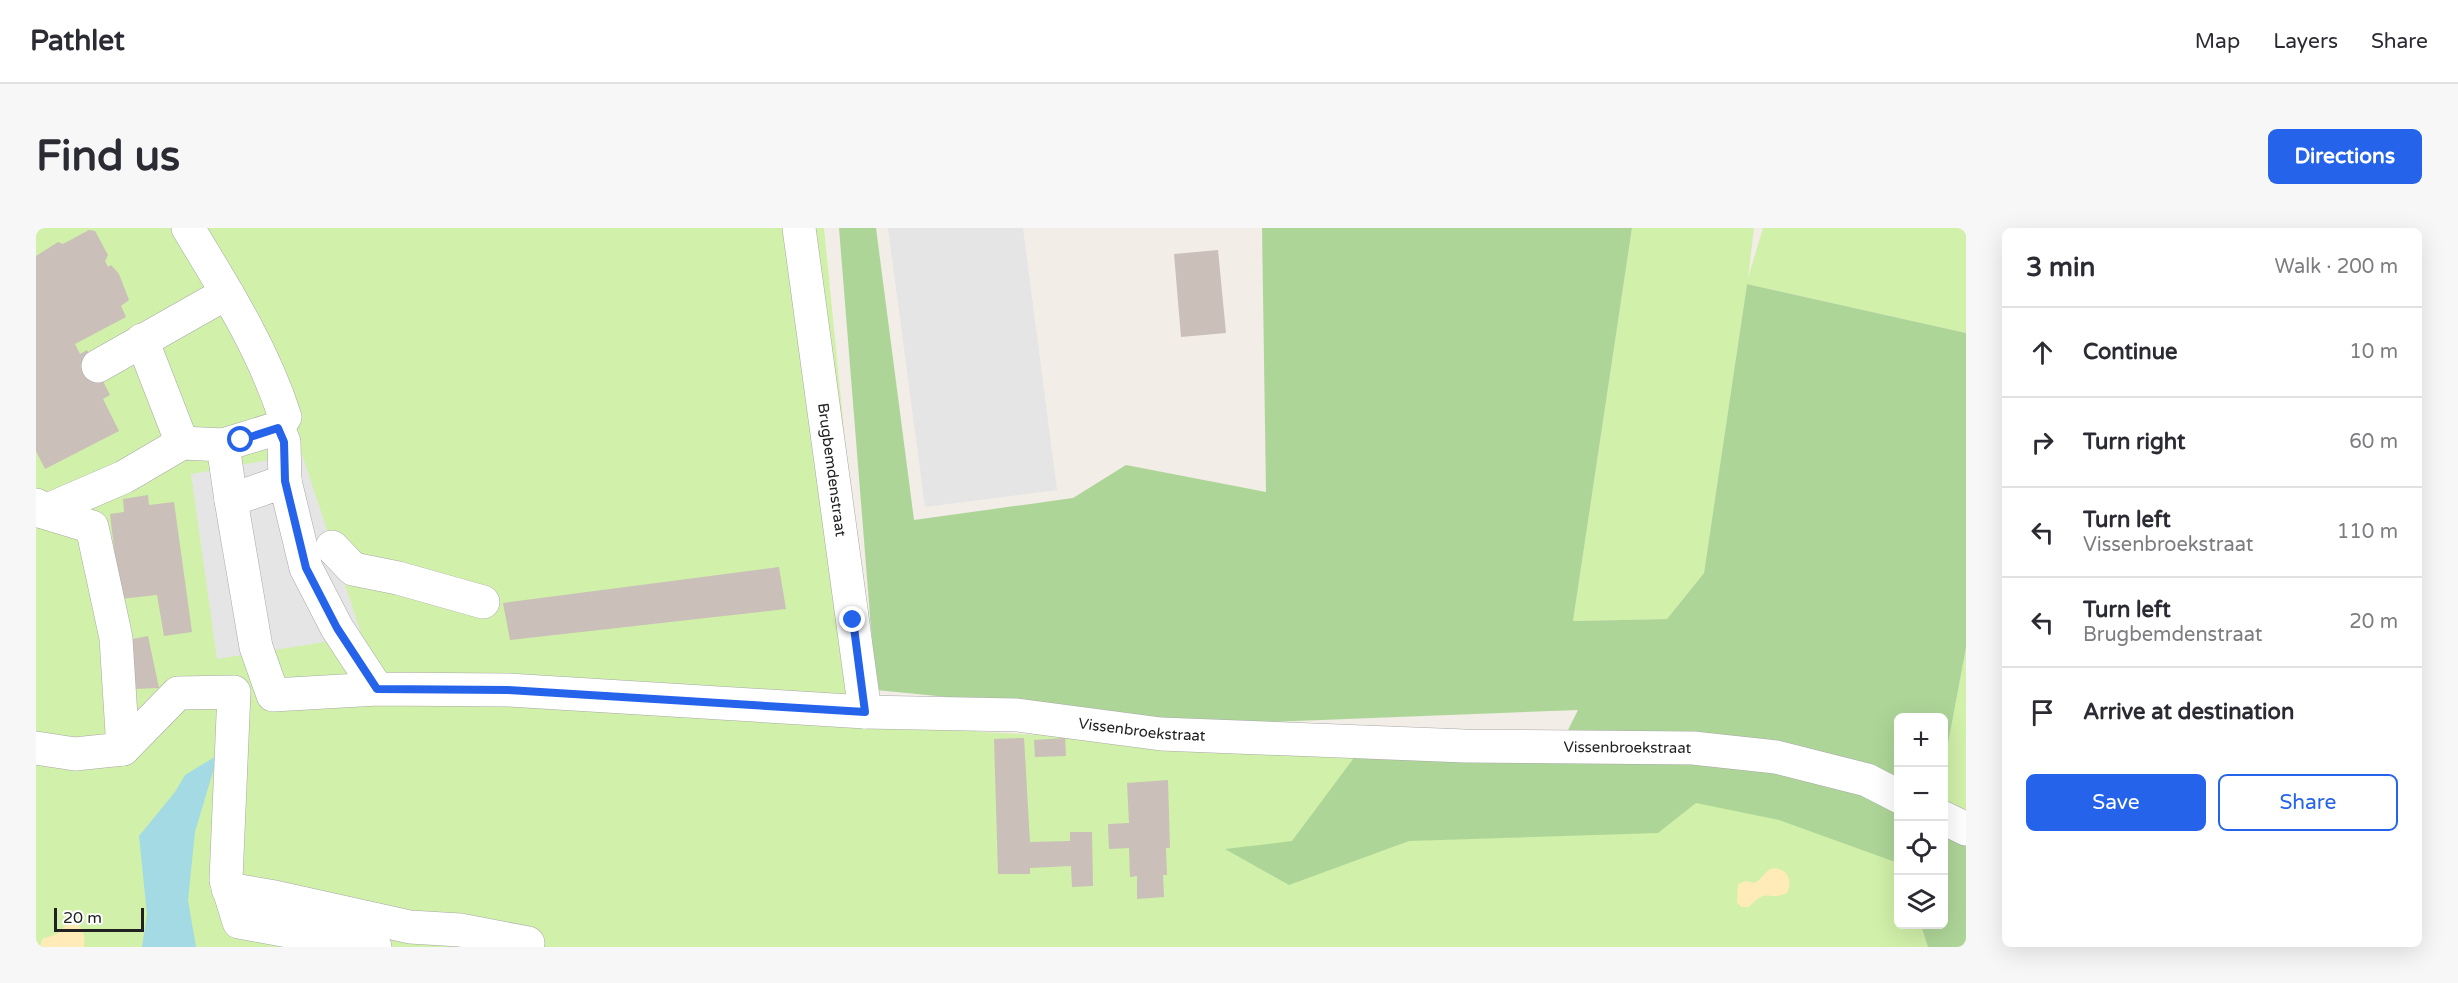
<!DOCTYPE html>
<html lang="en">
<head>
<meta charset="utf-8">
<style>
	body { margin:0; font-family:"Varela Round",sans-serif; background:#f7f7f7; color:#2b2b33 }
	.controls { position:absolute; right:18px; bottom:18px; display:grid; overflow:hidden; border-radius:9px; box-shadow:0 6px 24px #0002 }
	.controls button { width:54px; height:54px; display:grid; place-items:center; padding:0; border:0; border-bottom:2px solid #e1e1e2; background:#fff; color:#2b2b33; font:30px sans-serif }
	.scale { position:absolute; left:18px; bottom:15px; width:90px; box-sizing:border-box; padding-left:6px; border:3px solid #212121; border-top:0; font-size:16px; line-height:21px; white-space:nowrap; color:#212121; -webkit-text-stroke:4px #fff; paint-order:stroke }
	.stop { position:absolute; width:18px; height:18px; margin:-14px; border:4px solid #2563eb; border-radius:50%; background:#fff }
	.stop.end { background:#2563eb; border-color:#fff; box-shadow:0 2px 6px #0008 }
	.list { margin:0; padding:0; list-style:none }
	h2 { display:flex; justify-content:space-between; align-items:center; height:78px; margin:0; padding:0 24px; font-size:26px }
	h2 small { font-size:20px; font-weight:400; color:#7c7c81 }
	.list li { display:grid; grid-template-columns:39px 1fr auto; gap:18px; align-items:center; box-sizing:border-box; height:90px; padding:0 24px; border-top:2px solid #e1e1e2 }
	.list b { display:block; font-size:22px; white-space:nowrap }
	.list p { margin:0; font-size:20px; white-space:nowrap; color:#7c7c81 }
	.list em { font-size:20px; font-style:normal; color:#7c7c81 }
	.actions { display:flex; gap:12px; padding:18px 24px }
	.actions a { flex:1; padding:14px 0; border:2px solid #2563eb; border-radius:9px; text-align:center; font-size:21px; color:#2563eb }
	.actions .main { background:#2563eb; color:#fff }
	.icon { flex:none; width:33px; height:33px; fill:none; stroke:currentColor; stroke-width:2; stroke-linecap:round; stroke-linejoin:round }
	.map { position:relative; flex:none; width:1930px; height:719px; overflow:hidden; border-radius:9px }
	header { display:flex; align-items:center; gap:36px; box-sizing:border-box; height:84px; padding:0 30px; background:#fff; border-bottom:2px solid #e1e1e2 }
	header strong { font-size:28px }
	nav { display:flex; gap:33px; margin-inline-start:auto; font-size:21px }
	.intro { display:flex; align-items:center; justify-content:space-between; box-sizing:border-box; height:144px; padding:0 36px }
	h1 { margin:0; font-size:42px }
	.button { padding:15px 27px; border-radius:9px; background:#2563eb; color:#fff; font-size:21px; font-weight:700 }
	main { display:flex; gap:36px; padding:0 36px }
	aside { flex:1; background:#fff; border-radius:9px; box-shadow:0 6px 24px #0002 }
	.map>svg:first-child { display:block }
</style>
</head>
<body>
<header>
<strong>Pathlet</strong>
<nav><a>Map</a><a>Layers</a><a>Share</a></nav>
</header>
<div class="intro"><h1>Find us</h1><a class="button">Directions</a></div>
<main>
<div class="map">
<svg width="1930" height="719" viewBox="0 0 1930 719">
	<rect width="100%" height="100%" fill="#f2ede6"/>
	<g fill="#d1f0a9">
		<polygon points="0,0 788,0 835,476 848,491 945,504 1323,523 1862,602 1862,696 1908,696 1930,719 0,719"/>
		<polygon points="1596,0 1718,0 1712,50 1727,0 1930,0 1930,105 1711,56 1668,345 1631,391 1537,393"/>
		<polygon points="1930,420 1930,583 1908,577 1908,537"/>
	</g>
	<g fill="#aed598">
		<polygon points="803,0 840,0 878,292 1037,270 1090,237 1230,264 1226,0 1596,0 1537,393 1631,391 1668,345 1711,56 1930,105 1930,420 1908,537 1908,490 1862,490 1862,635 1743,592 1660,575 1622,605 1373,613 1253,657 1189,621 1256,613 1323,523 1518,530 1542,482 1183,496 840,462"/>
		<polygon points="1908,604 1930,615 1930,719 1892,719 1885,697 1908,696"/>
	</g>
	<g fill="#ffebb7">
		<path d="M1737 640C1752 641 1757 652 1751 665 1731 674 1732 658 1713 679H1705L1701 674 1702 656 1710 653 1718 655C1727 651 1728 643 1737 640Z"/>
		<path d="M34 693C47 696 50 708 48 719H4L6 711 21 706Z"/>
	</g>
	<g fill="#e5e5e5">
		<polygon points="852,0 987,0 1021,262 889,279"/>
		<polygon points="266,226 326,408 181,431 155,246"/>
	</g>
	<polygon fill="#a3dae3" points="182,527 159,604 152,672 160,719 106,719 111,686 103,608 139,564 149,547"/>
	<g fill="#cabfb9">
		<polygon points="53,2 59,3 72,27 69,33 72,39 75,37 83,46 93,72 85,78 90,89 39,116 44,126 51,122 74,167 67,171 83,203 9,241 0,223 0,28 22,14 27,16"/>
		<polygon points="1182,22 1190,105 1145,109 1138,26"/>
		<polygon points="112,267 113,277 138,274 156,404 128,408 121,367 84,371 74,286 88,284 87,271"/>
		<polygon points="743,339 750,381 474,412 467,375"/>
		<polygon points="112,408 123,460 97,461 87,413"/>
		<polygon points="988,510 994,614 1034,613 1034,604 1056,604 1057,658 1036,659 1035,638 994,640 994,646 962,646 958,511"/>
		<polygon points="1029,510 1030,528 999,529 998,512"/>
		<polygon points="1132,552 1134,620 1130,620 1131,647 1127,647 1128,669 1101,671 1101,648 1094,649 1093,620 1073,621 1072,596 1093,595 1091,555"/>
	</g>
	<g fill="none" stroke-linecap="round" stroke-linejoin="round">
		<g stroke="#a8a8a8" stroke-width="34">
			<g id="minor">
				<path d="M152 0C189 61 227 121 249 189L242 200 248 214 249 253"/>
				<path id="s1" d="M763 0 829 484"/>
				<polyline points="106,112 146,215"/>
				<polyline points="62,138 191,65"/>
				<polyline points="187,217 242,200"/>
				<polyline points="0,277 7,284 56,299 80,410 87,521"/>
				<polyline points="7,284 88,249 146,215 187,217 195,272"/>
				<polyline points="296,319 317,341 362,350 447,374"/>
				<path id="s2" d="M341 461 301 400 270 340 249 253 195 272 220 419 237 467 341 461 472 462 829 484 981 487 1125 506 1429 518 1657 520 1740 529 1831 552 1862 568"/>
				<polyline points="0,520 39,526 87,521 142,465 198,464 190,652 203,694 339,719"/>
				<polyline points="1908,590 1930,601"/>
				<polyline points="192,661 239,669 374,699 424,702 492,715"/>
			</g>
		</g>
		<use href="#minor" stroke="#fff" stroke-width="33"/>
	</g>
	<g fill="none" stroke-linecap="round" stroke-linejoin="round">
		<polyline stroke="#2563eb" stroke-width="8" points="205,212 242,200 248,214 249,253 270,340 301,400 341,461 472,462 829,484 817,392"/>
	</g>
	<g text-anchor="middle" dominant-baseline="central" stroke-width="5" stroke-linejoin="round" paint-order="stroke">
		<g font-size="15" fill="#212121" stroke="#fff">
			<text stroke="none"><textPath href="#s1" startOffset="244">Brugbemdenstraat</textPath></text>
			<text stroke="none"><textPath href="#s2" startOffset="1358">Vissenbroekstraat</textPath></text>
			<text stroke="none"><textPath href="#s2" startOffset="1844">Vissenbroekstraat</textPath></text>
		</g>
	</g>
</svg>
<div class="controls">
<button>+</button>
<button>−</button>
<button><svg class="icon" aria-label="locate" viewBox="0 0 24 24"><circle cx="12" cy="12" r="6"/><path d="M12 2v4M12 18v4M2 12h4M18 12h4"/></svg></button>
<button><svg class="icon" aria-label="layers" viewBox="0 0 24 24"><path d="M12 4l9 5-9 5-9-5zM3 14l9 5 9-5"/></svg></button>
</div>
<div class="scale">20 m</div>
<div class="stop" style="left:205px;top:212px"></div>
<div class="stop end" style="left:817px;top:392px"></div>
</div>
<aside>
<h2>3 min<small>Walk · 200 m</small></h2>
<ul class="list">
<li><svg class="icon" aria-label="ahead" viewBox="0 0 24 24"><path d="M12 20V5M6 11l6-6 6 6"/></svg><div><b>Continue</b></div><em>10 m</em></li>
<li><svg class="icon" aria-label="right" viewBox="0 0 24 24"><path d="M7 20v-9h11M14 6l5 5-5 5"/></svg><div><b>Turn right</b></div><em>60 m</em></li>
<li><svg class="icon" aria-label="left" viewBox="0 0 24 24"><path d="M17 20v-9H6M10 6l-5 5 5 5"/></svg><div><b>Turn left</b><p>Vissenbroekstraat</p></div><em>110 m</em></li>
<li><svg class="icon" aria-label="left" viewBox="0 0 24 24"><path d="M17 20v-9H6M10 6l-5 5 5 5"/></svg><div><b>Turn left</b><p>Brugbemdenstraat</p></div><em>20 m</em></li>
<li><svg class="icon" aria-label="arrive" viewBox="0 0 24 24"><path d="M6 21V4h12l-3 4 3 4H6"/></svg><div><b>Arrive at destination</b></div></li>
</ul>
<div class="actions"><a class="main">Save</a><a>Share</a></div>
</aside>
</main>
</body>
</html>
